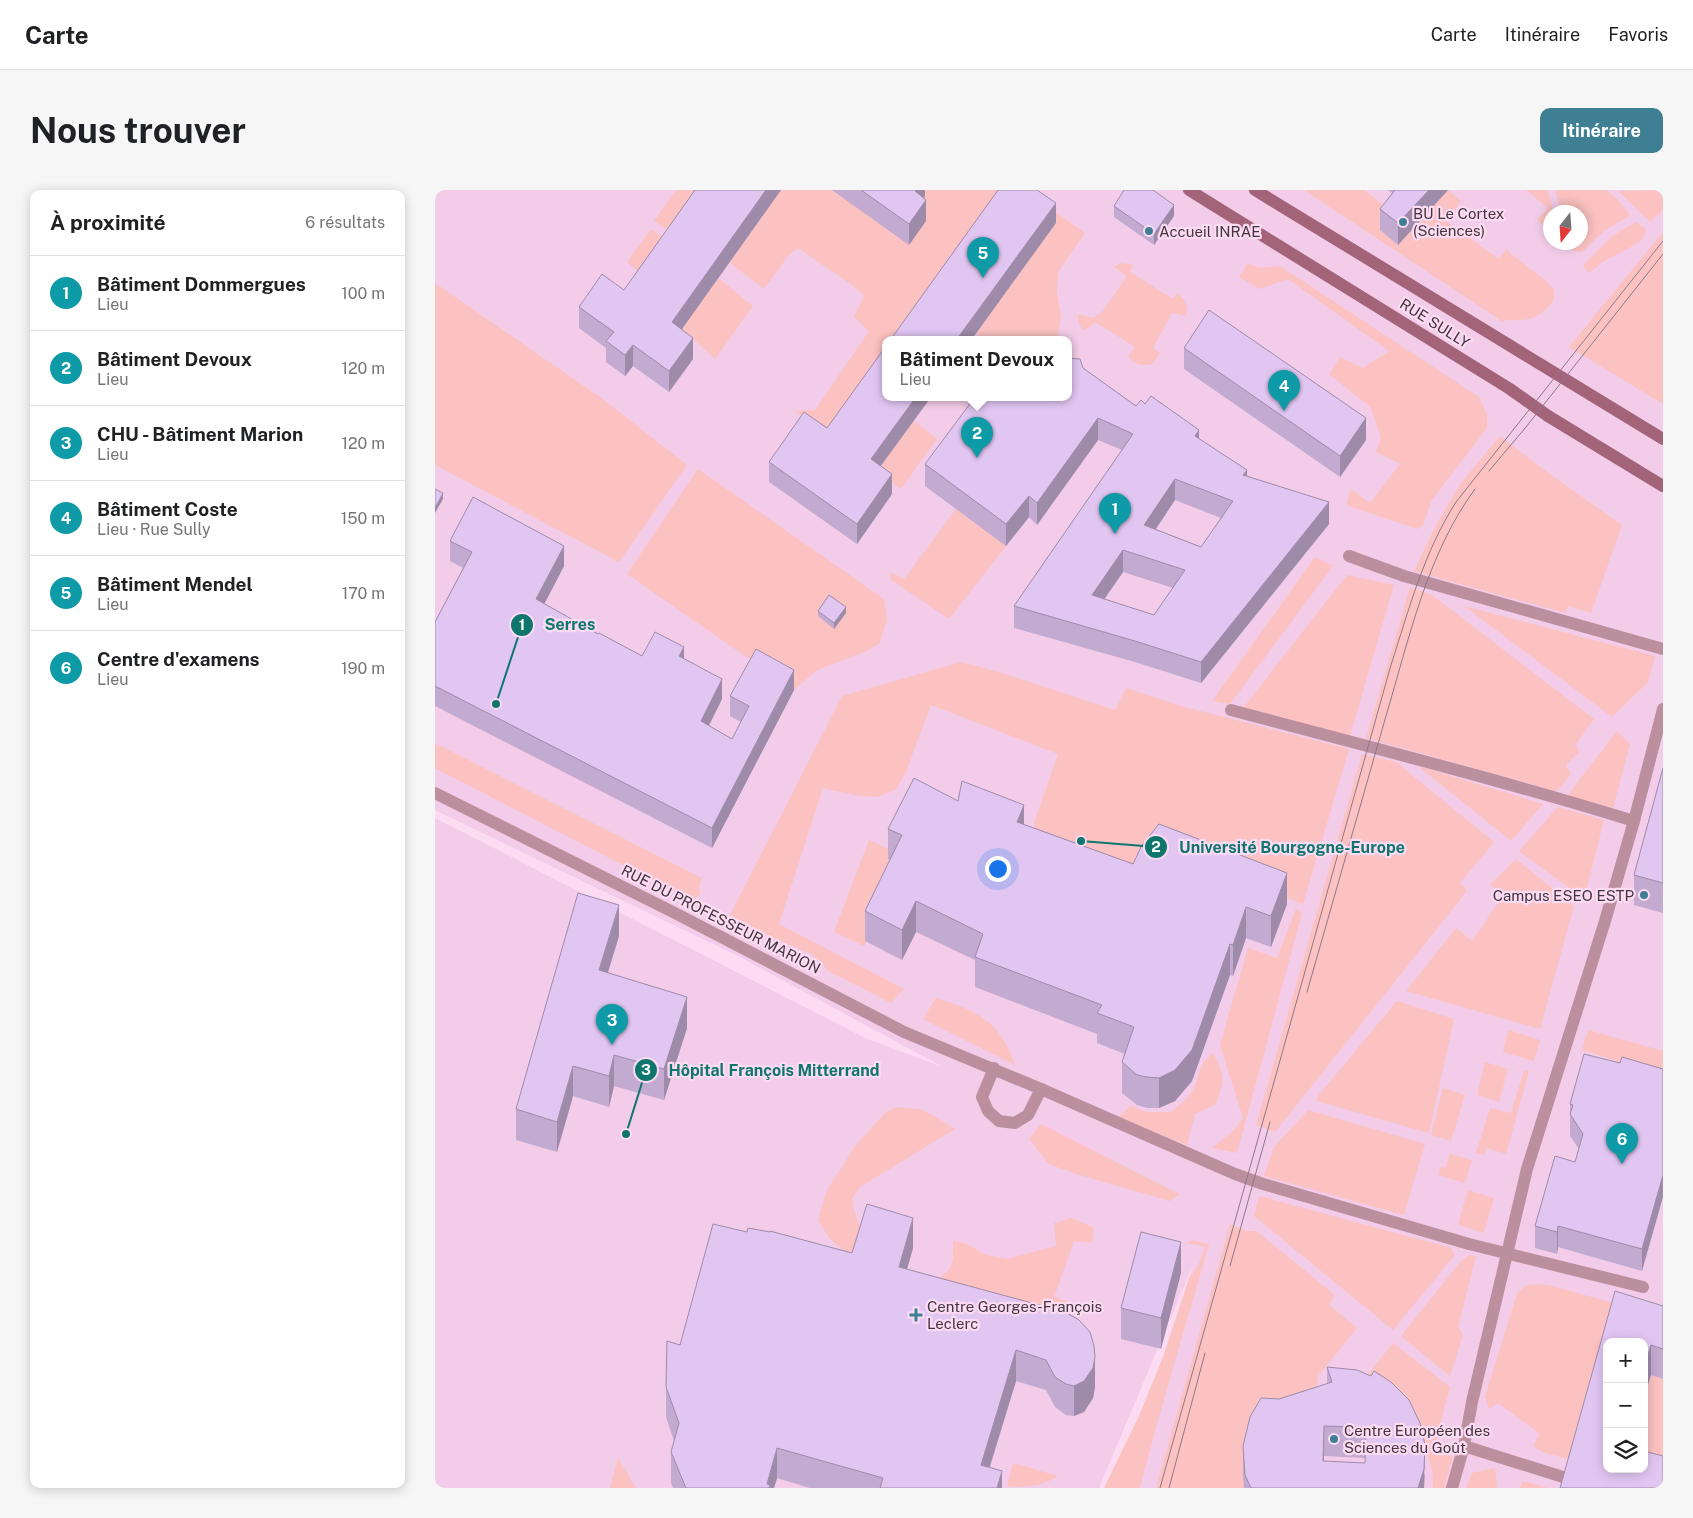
<!DOCTYPE html>
<html lang="fr">
<head>
<meta charset="utf-8">
<style>
	body { margin:0; font-family:"Public Sans",sans-serif; background:#f6f6f6; color:#202124 }
	.controls { position:absolute; right:15px; bottom:15px; display:grid; overflow:hidden; border-radius:10px; box-shadow:0 2px 12px #0003 }
	.controls button { width:45px; height:45px; display:grid; place-items:center; padding:0; border:0; border-bottom:1px solid #e0e0e0; background:#fff; color:#202124; font:25px sans-serif }
	.compass { position:absolute; left:1108px; top:15px; width:45px; height:45px; border-radius:50%; background:#fff; box-shadow:0 2px 12px #0003; rotate:197deg }
	.you { position:absolute; left:562px; top:678px; width:18px; height:18px; margin:-12px; border:4px solid #fff; border-radius:50%; background:#1a73e8; box-shadow:0 0 0 8px #1a73e833 }
	.badge { display:grid; place-items:center; width:32px; height:32px; border-radius:50%; background:#3f7f93; color:#fff; font-size:16px; font-weight:700 }
	.pin { position:absolute; translate:-50% -41px; filter:drop-shadow(0 1px 2px #0008) }
	.pin::after { content:''; position:absolute; top:26px; width:18px; height:15px; background:inherit; clip-path:polygon(0 0,100% 0,50% 100%) }
	.popup { position:absolute; left:447px; top:146px; width:190px; height:65px; box-sizing:border-box; display:grid; place-content:center; border-radius:10px; background:#fff; filter:drop-shadow(0 1px 4px #0005); font-size:16px; white-space:nowrap; color:#757577 }
	.popup b { font-size:19px; color:#202124 }
	.popup::after { content:''; position:absolute; left:50%; top:100%; margin-left:-10px; border:10px solid transparent; border-top-color:#fff }
	.list { margin:0; padding:0; list-style:none }
	h2 { display:flex; justify-content:space-between; align-items:center; height:65px; margin:0; padding:0 20px; font-size:21px }
	h2 small { font-size:16px; font-weight:400; color:#757577 }
	.list li { display:grid; grid-template-columns:32px 1fr auto; gap:15px; align-items:center; box-sizing:border-box; height:75px; padding:0 20px; border-top:1px solid #e0e0e0 }
	.list b { display:block; font-size:19px; white-space:nowrap }
	.list p { margin:0; font-size:16px; white-space:nowrap; color:#757577 }
	.list em { font-size:16px; font-style:normal; color:#757577 }
	.icon { flex:none; width:28px; height:28px; fill:none; stroke:currentColor; stroke-width:2; stroke-linecap:round; stroke-linejoin:round }
	.map { position:relative; flex:none; width:1228px; height:1298px; overflow:hidden; border-radius:10px }
	header { display:flex; align-items:center; gap:30px; box-sizing:border-box; height:70px; padding:0 25px; background:#fff; border-bottom:1px solid #e0e0e0 }
	header strong { font-size:24px }
	nav { display:flex; gap:28px; margin-inline-start:auto; font-size:18px }
	.intro { display:flex; align-items:center; justify-content:space-between; box-sizing:border-box; height:120px; padding:0 30px }
	h1 { margin:0; font-size:35px }
	.button { padding:12px 22px; border-radius:10px; background:#3f7f93; color:#fff; font-size:18px; font-weight:700 }
	main { display:flex; gap:30px; padding:0 30px }
	aside { flex:1; background:#fff; border-radius:10px; box-shadow:0 2px 12px #0003 }
	.map>svg:first-child { display:block }
</style>
</head>
<body>
<header>
<strong>Carte</strong>
<nav><a>Carte</a><a>Itinéraire</a><a>Favoris</a></nav>
</header>
<div class="intro"><h1>Nous trouver</h1><a class="button">Itinéraire</a></div>
<main>
<aside>
<h2>À proximité<small>6 résultats</small></h2>
<ul class="list">
<li><span class="badge" style="background:#0f9aa8">1</span><div><b>Bâtiment Dommergues</b><p>Lieu</p></div><em>100 m</em></li>
<li><span class="badge" style="background:#0f9aa8">2</span><div><b>Bâtiment Devoux</b><p>Lieu</p></div><em>120 m</em></li>
<li><span class="badge" style="background:#0f9aa8">3</span><div><b>CHU - Bâtiment Marion</b><p>Lieu</p></div><em>120 m</em></li>
<li><span class="badge" style="background:#0f9aa8">4</span><div><b>Bâtiment Coste</b><p>Lieu · Rue Sully</p></div><em>150 m</em></li>
<li><span class="badge" style="background:#0f9aa8">5</span><div><b>Bâtiment Mendel</b><p>Lieu</p></div><em>170 m</em></li>
<li><span class="badge" style="background:#0f9aa8">6</span><div><b>Centre d'examens</b><p>Lieu</p></div><em>190 m</em></li>
</ul>
</aside>
<div class="map">
<svg width="1228" height="1298" viewBox="0 0 1228 1298">
	<rect width="100%" height="100%" fill="#fcdbf3"/>
	<path fill="#f2cce8" fill-rule="evenodd" d="M0 0H1228V1298H702L757 1077 664 1298H0V628L432 849 508 877 301 765 0 620ZM1116 22H1146V52H1116ZM451 149H633V207H451ZM1172 1152H1209V1279H1172Z"/>
	<g fill="#fbc2c1">
		<polygon points="241,0 276,0 242,47 219,31"/>
		<polygon points="346,0 576,0 470,149 451,149 451,176 398,249 359,221 380,220 434,141 419,127 429,106 417,95 363,58 353,66 329,99 294,72"/>
		<path d="M869 0H929L959 23 1013 0 1026 11 1011 31 1064 69 1072 58 1075 63 1110 90 1119 100V110C1103 130 1094 131 1070 130L1068 132Z"/>
		<polygon points="1091,0 1113,0 1118,22 1116,22 1115,42 1102,30 1113,18"/>
		<path d="M1120 0H1171L1182 9 1195 25 1168 42 1147 62C1140 62 1137 60 1135 53L1146 52V22H1126Z"/>
		<polygon points="1228,0 1228,20 1215,32 1183,1"/>
		<polygon points="619,21 650,43 623,82 622,103 626,127 622,149 552,149 541,143 620,33"/>
		<polygon points="1201,32 1212,40 1205,52 1169,71 1154,83 1148,75 1176,47"/>
		<polygon points="216,39 238,53 206,84 192,72"/>
		<polygon points="1228,42 1228,214 1134,157"/>
		<path d="M686 73 698 75 695 82 738 109 743 103C750 111 754 116 751 126L737 123 718 158 725 163 717 174C707 176 701 175 693 167L700 157 660 132 649 141 644 134 643 124 658 128 668 121 692 86 679 77Z"/>
		<polygon points="813,73 824,78 845,76 1044,207 1052,225 1052,238 997,310 988,335 982,339 911,315 916,299 935,313 965,274 941,262 946,247 935,217 894,184 905,167 928,178 954,161 853,89 825,99 804,87"/>
		<polygon points="283,88 318,116 280,169 247,139"/>
		<polygon points="0,93 169,210 252,275 184,372 0,275"/>
		<polygon points="478,230 502,249 466,299 442,281"/>
		<polygon points="1065,246 1112,282 1187,335 1156,423 1133,416 1130,423 979,381 1000,337 1026,293"/>
		<polygon points="263,279 449,409 452,429 445,453 432,461 382,480 359,500 192,384"/>
		<polygon points="521,319 571,356 514,429 455,389 455,382 469,389"/>
		<polygon points="880,367 898,376 795,514 777,511"/>
		<polygon points="912,385 959,395 915,546 805,522"/>
		<polygon points="975,397 997,405 1159,529 1141,554 1144,562 1131,575 1136,584 1121,602 1089,592 931,548"/>
		<polygon points="1029,416 1220,466 1213,492 1177,527"/>
		<polygon points="526,472 564,482 680,520 691,498 746,516 914,559 868,714 710,651 698,675 602,645 599,633 623,564 496,515 470,584 461,599 443,607 424,606 388,598 344,734 469,799 456,813 393,781 385,771 376,764 339,748 295,725 407,506"/>
		<polygon points="1182,541 1195,554 1178,618 1132,606"/>
		<polygon points="0,553 267,688 264,697 265,704 257,711 0,578"/>
		<polygon points="927,564 961,572 1059,652 1025,693 1032,701 840,942 821,935"/>
		<polygon points="983,576 1108,614 1076,651"/>
		<polygon points="1123,617 1169,630 1149,709 1084,661"/>
		<polygon points="434,650 457,661 467,676 429,756 399,742"/>
		<polygon points="1081,669 1139,716 1105,839 971,801 1021,738 1037,751 1069,704 1055,695"/>
		<polygon points="861,719 867,723 802,963 777,958 799,940 808,928 785,855 813,758 842,768"/>
		<path d="M501 808C543 821 565 831 580 875L488 829Z"/>
		<polygon points="962,811 1019,829 994,943 882,911 883,906"/>
		<polygon points="1073,840 1105,850 1099,871 1068,862"/>
		<polygon points="1153,840 1228,861 1228,886 1147,860"/>
		<path d="M778 863C790 886 790 890 781 914L760 924 752 955 690 934 684 927 695 916 712 922H736C744 915 754 908 759 898 767 881 761 877 778 863Z"/>
		<polygon points="1050,872 1073,879 1064,912 1042,905"/>
		<polygon points="1089,881 1094,881 1071,964 1052,958 1049,965 1041,963 1055,918 1076,923"/>
		<polygon points="1008,898 1030,905 1016,951 996,945"/>
		<polygon points="460,917 485,919 499,926 520,939 425,997 417,1008 419,1021 428,1045 420,1070 394,1048 383,1030 391,1002 420,956 450,923"/>
		<polygon points="873,920 990,954 969,1025 829,986 839,957"/>
		<polygon points="606,934 744,1004 735,1011 638,983 614,974 594,949"/>
		<polygon points="1015,964 1037,970 1030,993 1003,985 1005,977 1010,978"/>
		<polygon points="1033,1000 1059,1008 1049,1043 1023,1035"/>
		<polygon points="824,1006 1016,1058 1020,1065 958,1140 819,1026"/>
		<path d="M637 1028 659 1038 657 1053 639 1051 619 1107 633 1112 630 1128 498 1091C519 1081 519 1073 518 1051L532 1054 549 1064 571 1069 621 1056 619 1033Z"/>
		<polygon points="795,1034 811,1041 821,1041 900,1105 894,1115 922,1138 883,1186 881,1206 808,1286 809,1298 721,1298"/>
		<path d="M757 1050 774 1054C751 1135 726 1216 705 1298H669L704 1226 728 1167 754 1088 763 1076 770 1057 752 1053Z"/>
		<polygon points="1034,1065 1041,1066 1023,1137 1028,1145 1015,1186 966,1146 1026,1071"/>
		<polygon points="1101,1094 1113,1095 1186,1115 1195,1107 1223,1114 1228,1130 1228,1144 1172,1152 1141,1271 1107,1262 1098,1256 1105,1244 1063,1213 1054,1219 1050,1207 1082,1103 1092,1095"/>
		<path d="M958 1153 1015 1197 998 1262 1018 1266 1009 1298H998C1001 1252 959 1218 930 1188Z"/>
		<polygon points="1216,1185 1228,1189 1228,1297 1209,1279 1209,1208"/>
		<polygon points="183,1268 201,1298 175,1298"/>
		<path d="M578 1273 623 1286C608 1296 590 1298 572 1296Z"/>
		<polygon points="1060,1278 1062,1298 1031,1298 1037,1283"/>
		<polygon points="1088,1291 1113,1298 1085,1298"/>
	</g>
	<g fill="none" stroke-linecap="round" stroke-linejoin="round">
		<g stroke="#bb8f9d" stroke-width="12">
			<polyline points="914,366 969,386 1228,459"/>
			<path d="M796 520C931 556 1066 590 1199 631"/>
			<polyline points="0,603 238,722 469,842 606,899 593,925 580,933 564,931 553,921 547,907 559,878"/>
			<polyline points="606,899 800,984 828,994 1034,1054 1208,1097"/>
			<polyline points="1029,1256 1128,1287"/>
			<polyline points="1017,1298 1029,1256 1037,1212 1092,979 1170,731 1199,631 1228,519"/>
		</g>
		<g stroke="#a3647a" stroke-width="12">
			<polyline points="754,0 1075,199 1113,226 1228,296"/>
			<polyline points="820,0 1228,249"/>
		</g>
		<g stroke="#8d7888" stroke-width="1">
			<polyline points="1054,281 1091,237 1228,64"/>
			<path d="M872 802C898 710 925 618 951 526 974 449 992 364 1040 299"/>
			<polyline points="795,1076 835,932"/>
			<path d="M725 1298 956 475C974 419 989 362 1021 312L1228 51"/>
			<polyline points="734,1298 770,1163"/>
		</g>
	</g>
	<g fill="#c2aad0" fill-rule="evenodd">
		<polygon points="260,0 346,0 247,139 258,169 234,202 198,176 190,186 171,172 171,158 144,138 144,117 189,100"/>
		<polygon points="397,0 490,0 490,6 489,8 491,31 474,55"/>
		<polygon points="953,0 1013,0 963,55 945,40 945,19 957,3"/>
		<polygon points="679,16 739,26 719,55 679,27"/>
		<polygon points="749,158 931,250 905,287 749,179"/>
		<path d="M648 178 701 216 710 214 812 286 894 334 766 493 700 472 579 438V416L687 260 663 250 602 335 594 327 571 356 490 296V274L633 207ZM740 310 786 328 766 357 720 339ZM688 382 738 398 719 425 669 409Z"/>
		<polygon points="451,207 496,207 446,276 457,304 422,354 334,292 334,272 392,238"/>
		<polygon points="15,351 129,376 109,414 163,444 207,466 249,469 287,509 274,536 297,549 306,532 295,526 295,506 359,500 277,658 0,516 0,432 28,378 15,371"/>
		<polygon points="383,421 411,423 399,439 383,426"/>
		<polygon points="1228,578 1228,723 1199,715 1199,685"/>
		<polygon points="523,611 589,634 698,674 852,714 836,757 811,748 798,786 795,785 757,891 740,911 724,918 712,918 702,915 687,903 687,872 690,864 662,853 662,844 540,797 540,770 481,742 467,770 430,751 430,721 455,670 453,669 453,639"/>
		<polygon points="184,746 173,782 252,838 229,910 179,896 174,917 138,906 122,962 81,950 81,919"/>
		<polygon points="1185,873 1228,879 1207,1081 1123,1057 1122,1064 1100,1058 1100,1036 1140,972 1144,959 1135,946 1135,914"/>
		<polygon points="312,1042 417,1063 478,1058 472,1079 660,1197 658,1208 649,1222 639,1226 631,1225 620,1217 611,1200 581,1191 555,1277 567,1298 375,1298 342,1288 339,1298 238,1298 236,1293 236,1262 239,1251 231,1227 231,1197 245,1155"/>
		<polygon points="746,1083 726,1159 686,1149 686,1118"/>
		<polygon points="1228,1116 1228,1189 1216,1185 1125,1298"/>
		<path d="M892 1177 990 1285 989 1298H809L808 1286V1256L844 1209 892 1194ZM889 1266 930 1268V1273L889 1272Z"/>
	</g>
	<g fill="#9e8ba9">
		<polygon points="331,0 346,0 237,153 237,132"/>
		<polygon points="481,0 490,0 490,6 480,22"/>
		<polygon points="994,0 1013,0 963,55 963,33"/>
		<polygon points="491,10 491,31 474,55 474,34"/>
		<polygon points="621,13 621,33 537,149 522,149"/>
		<polygon points="739,15 739,26 719,55 719,44"/>
		<polygon points="258,148 258,169 234,202 234,181"/>
		<polygon points="198,155 198,176 190,186 190,165"/>
		<polygon points="481,207 496,207 436,289 436,269"/>
		<polygon points="663,228 663,250 602,335 602,313"/>
		<polygon points="931,228 931,250 905,287 905,266"/>
		<polygon points="764,240 764,262 760,246"/>
		<polygon points="812,280 812,301 808,285"/>
		<polygon points="457,284 457,304 422,354 422,334"/>
		<polygon points="740,289 740,310 709,357 709,335"/>
		<polygon points="8,303 8,309 0,323 0,318"/>
		<polygon points="594,306 594,327 571,356 571,334"/>
		<polygon points="894,312 894,334 766,493 766,472"/>
		<polygon points="129,356 129,376 101,430 101,409"/>
		<polygon points="688,360 688,382 657,427 657,405"/>
		<polygon points="411,417 411,423 399,439 399,433"/>
		<polygon points="249,457 249,477 244,466"/>
		<polygon points="359,480 359,500 277,658 277,638"/>
		<polygon points="287,489 287,509 266,551 266,531"/>
		<polygon points="589,615 589,646 582,632"/>
		<polygon points="852,683 852,714 836,757 836,726"/>
		<polygon points="481,711 481,742 467,770 467,740"/>
		<polygon points="184,715 184,746 164,811 164,780"/>
		<polygon points="811,717 811,748 798,786 798,755"/>
		<polygon points="795,754 795,785 757,891 740,911 724,918 724,888"/>
		<polygon points="252,807 252,838 229,910 229,879"/>
		<polygon points="179,865 179,896 174,917 174,886"/>
		<polygon points="138,876 138,906 122,962 122,932"/>
		<polygon points="1228,985 1228,1007 1207,1081 1207,1059"/>
		<polygon points="478,1028 478,1058 464,1107 464,1077"/>
		<polygon points="1123,1036 1123,1057 1122,1064 1122,1042"/>
		<polygon points="746,1052 746,1083 726,1159 726,1128"/>
		<polygon points="1216,1155 1216,1185 1209,1208 1209,1178"/>
		<polygon points="581,1160 581,1191 548,1298 546,1275"/>
		<polygon points="660,1167 660,1197 658,1208 649,1222 639,1226 639,1196"/>
		<polygon points="889,1236 889,1266 888,1298 888,1271"/>
		<polygon points="990,1255 989,1298 983,1298"/>
		<polygon points="342,1258 342,1288 339,1298 332,1298 332,1294"/>
		<polygon points="567,1281 567,1298 562,1298"/>
	</g>
	<g fill="#e1c6f2" stroke="#9e8ba9" fill-rule="evenodd">
		<polygon points="260,0 331,0 237,132 258,148 234,181 198,155 190,165 171,151 179,142 144,117 167,84 189,100"/>
		<polygon points="426,0 481,0 480,1 491,10 474,34"/>
		<polygon points="563,0 602,0 621,13 522,149 456,149"/>
		<polygon points="689,0 718,0 739,15 719,44 679,16"/>
		<polygon points="960,0 994,0 963,33 945,19"/>
		<polygon points="774,120 931,228 905,266 749,158"/>
		<polygon points="451,156 451,207 481,207 436,269 457,284 422,334 334,272 369,222 392,238"/>
		<path d="M633 168 645 169 648 178 701 216 706 210 710 214 716 206 764 240 760 246 812 280 808 285 894 312 766 472 700 451 579 416 698 244 663 228 602 313 594 306 571 334 490 274 540 207H633ZM740 289 798 311 766 357 709 335ZM688 360 750 380 719 425 657 405Z"/>
		<polygon points="0,299 8,303 0,318"/>
		<polygon points="38,307 129,356 101,409 163,444 164,443 207,466 220,442 249,457 244,466 287,489 266,531 297,549 314,516 295,506 321,459 359,480 277,638 0,496 0,432 37,362 15,351"/>
		<polygon points="394,405 411,417 399,433 383,421"/>
		<polygon points="1228,578 1228,693 1199,685"/>
		<polygon points="479,588 523,611 527,591 589,615 582,632 698,674 707,655 724,634 852,683 836,726 811,717 798,755 795,754 757,860 740,880 724,888 712,887 702,885 687,872 699,837 662,823 667,815 540,767 548,744 481,711 467,740 430,721 467,645 453,639"/>
		<polygon points="143,703 184,715 164,780 252,807 229,879 179,865 174,886 138,876 122,932 81,919"/>
		<polygon points="1149,864 1185,873 1187,867 1228,879 1228,985 1207,1059 1123,1036 1122,1042 1100,1036 1120,966 1140,972 1148,944 1135,924 1138,915 1135,914"/>
		<polygon points="432,1014 478,1028 464,1077 630,1122 644,1130 655,1142 659,1156 660,1167 658,1178 649,1191 639,1196 631,1194 620,1187 611,1170 581,1160 546,1275 567,1281 562,1298 445,1298 448,1288 342,1258 332,1294 335,1295 334,1298 251,1298 236,1262 244,1233 231,1197 232,1151 245,1155 278,1034 312,1042 313,1038 335,1042 335,1041 417,1063"/>
		<polygon points="706,1042 746,1052 726,1128 686,1118"/>
		<polygon points="1180,1101 1228,1116 1228,1159 1216,1155 1209,1178 1209,1152 1172,1152 1172,1279 1209,1279 1209,1261 1228,1266 1228,1298 1125,1298"/>
		<path d="M892 1177 922 1180 936 1186 939 1181 956 1192 974 1210 985 1233 990 1255 989 1279 983 1298H816L810 1285 808 1256 815 1227 826 1208 844 1209 897 1192ZM889 1236 931 1237 930 1273 888 1271Z"/>
	</g>
	<g fill="#3f7f93" stroke="#fcdbf3" stroke-width="2">
		<circle cx="968" cy="32" r="5"/>
		<circle cx="714" cy="41" r="5"/>
		<circle cx="1209" cy="705" r="5"/>
		<path d="M478.5 1117.5h5v5h5v5h-5v5h-5v-5h-5v-5h5z"/>
		<circle cx="899" cy="1249" r="5"/>
	</g>
	<g text-anchor="middle" dominant-baseline="central" stroke-width="4.5" stroke-linejoin="round" paint-order="stroke">
		<g font-size="15" fill="#42353f" stroke="#fcdbf3" text-anchor="start">
			<text x="978" y="23">BU Le Cortex<tspan x="978" dy="17">(Sciences)</tspan></text>
			<text x="724" y="41">Accueil INRAE</text>
			<text x="1199" y="705" text-anchor="end">Campus ESEO ESTP</text>
			<text x="492" y="1116">Centre Georges-François<tspan x="492" dy="17">Leclerc</tspan></text>
			<text x="909" y="1240">Centre Européen des<tspan x="909" dy="17">Sciences du Goût</tspan></text>
		</g>
		<g font-size="15" fill="#42353f" stroke="#fcdbf3">
			<text transform="translate(1000 133) rotate(32)">RUE SULLY</text>
			<text transform="translate(286 729) rotate(27)">RUE DU PROFESSEUR MARION</text>
		</g>
	</g>
	<path fill="none" stroke="#0f766e" stroke-width="2" d="M61 514L87 435M646 651L721 657M191 944L211 880"/>
	<g fill="#0f766e" stroke="#fcdbf3" stroke-width="2">
		<circle cx="61" cy="514" r="5"/>
		<circle cx="646" cy="651" r="5"/>
		<circle cx="191" cy="944" r="5"/>
		<circle cx="87" cy="435" r="12"/>
		<circle cx="721" cy="657" r="12"/>
		<circle cx="211" cy="880" r="12"/>
	</g>
	<g font-size="15" text-anchor="middle" font-weight="bold" fill="#fff">
		<text x="87" y="440">1</text>
		<text x="721" y="662">2</text>
		<text x="211" y="885">3</text>
	</g>
	<g font-size="16" text-anchor="middle" font-weight="bold" fill="#0f766e" stroke="#fcdbf3" stroke-width="4.5" stroke-linejoin="round" paint-order="stroke">
		<text x="135" y="440">Serres</text>
		<text x="857" y="663">Université Bourgogne-Europe</text>
		<text x="339" y="886">Hôpital François Mitterrand</text>
	</g>
</svg>
<div class="controls">
<button>+</button>
<button>−</button>
<button><svg class="icon" aria-label="layers" viewBox="0 0 24 24"><path d="M12 4l9 5-9 5-9-5zM3 14l9 5 9-5"/></svg></button>
</div>
<svg class="compass" viewBox="-18 -18 36 36"><path d="M0-13l5 13h-10z" fill="#e53935"/><path d="M0 13l5-13h-10z" fill="#757577"/></svg>
<div class="you"></div>
<div class="pin badge" style="left:680px;top:344px;background:#0f9aa8">1</div>
<div class="pin badge" style="left:542px;top:268px;background:#0f9aa8">2</div>
<div class="popup"><b>Bâtiment Devoux</b>Lieu</div>
<div class="pin badge" style="left:177px;top:855px;background:#0f9aa8">3</div>
<div class="pin badge" style="left:849px;top:221px;background:#0f9aa8">4</div>
<div class="pin badge" style="left:548px;top:88px;background:#0f9aa8">5</div>
<div class="pin badge" style="left:1187px;top:974px;background:#0f9aa8">6</div>
</div>
</main>
</body>
</html>
